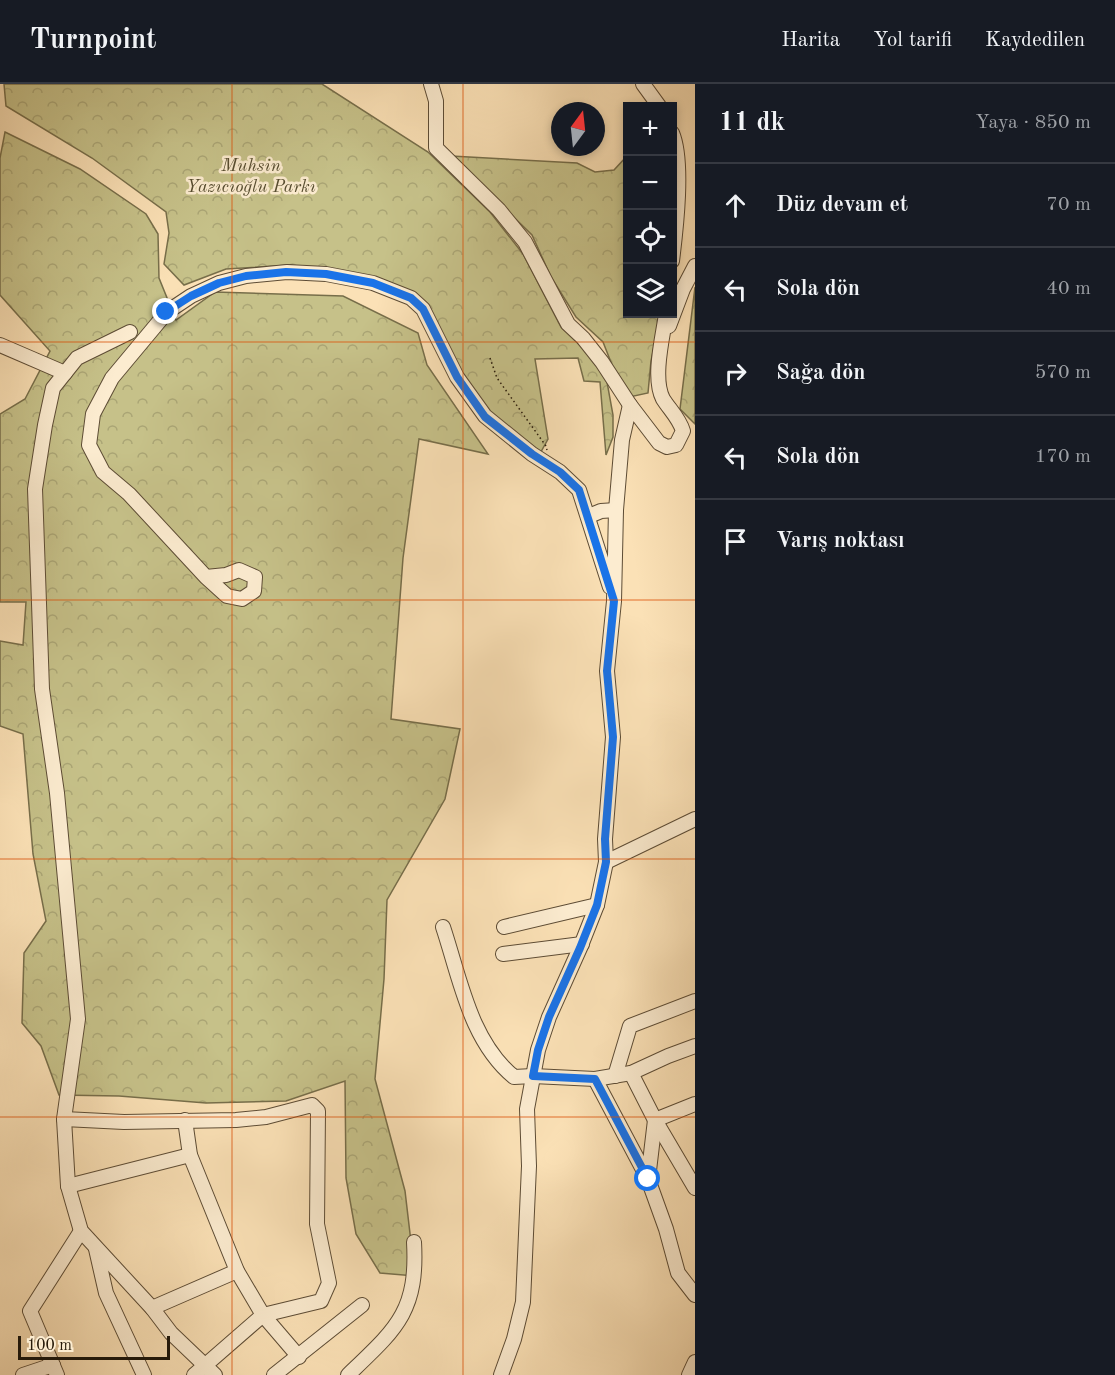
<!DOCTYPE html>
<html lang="tr">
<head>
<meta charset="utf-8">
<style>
	body { margin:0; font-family:"Old Standard TT",serif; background:#242831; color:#f1f3f6 }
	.controls { position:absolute; right:18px; top:18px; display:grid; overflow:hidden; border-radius:0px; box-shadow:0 3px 9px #0003 }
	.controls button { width:54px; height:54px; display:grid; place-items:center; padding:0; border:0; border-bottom:2px solid #363941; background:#171b24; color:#f1f3f6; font:30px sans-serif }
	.compass { position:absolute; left:551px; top:18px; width:54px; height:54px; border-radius:50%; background:#171b24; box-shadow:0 3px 9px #0003; rotate:15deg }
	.scale { position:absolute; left:18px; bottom:15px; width:152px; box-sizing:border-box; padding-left:6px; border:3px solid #281b0a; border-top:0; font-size:16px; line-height:21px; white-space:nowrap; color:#281b0a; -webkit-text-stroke:4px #fcecd0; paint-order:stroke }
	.stop { position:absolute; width:18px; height:18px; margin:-14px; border:4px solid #1a73e8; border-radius:50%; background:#fff }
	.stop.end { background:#1a73e8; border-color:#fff; box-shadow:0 2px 6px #0008 }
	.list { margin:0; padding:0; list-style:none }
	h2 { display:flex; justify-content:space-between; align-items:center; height:78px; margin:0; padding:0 24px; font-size:26px }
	h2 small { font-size:20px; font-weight:400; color:#9ea1a6 }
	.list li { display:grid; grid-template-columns:39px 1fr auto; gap:18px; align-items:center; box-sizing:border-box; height:84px; padding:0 24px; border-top:2px solid #363941 }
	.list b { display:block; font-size:22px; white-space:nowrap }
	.list em { font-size:20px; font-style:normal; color:#9ea1a6 }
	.icon { flex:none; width:33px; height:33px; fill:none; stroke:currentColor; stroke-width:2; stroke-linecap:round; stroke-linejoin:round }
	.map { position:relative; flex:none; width:695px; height:1291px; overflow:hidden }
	header { display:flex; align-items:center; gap:36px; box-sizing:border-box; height:84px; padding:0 30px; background:#171b24; border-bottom:2px solid #363941 }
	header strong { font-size:28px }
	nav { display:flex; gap:33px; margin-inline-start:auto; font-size:21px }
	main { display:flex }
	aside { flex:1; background:#171b24 }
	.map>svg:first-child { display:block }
</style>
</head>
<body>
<header>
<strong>Turnpoint</strong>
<nav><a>Harita</a><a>Yol tarifi</a><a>Kaydedilen</a></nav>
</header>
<main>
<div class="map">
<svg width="695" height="1291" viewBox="0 0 695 1291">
	<defs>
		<pattern id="forest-crowns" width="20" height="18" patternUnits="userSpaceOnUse" patternTransform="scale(1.5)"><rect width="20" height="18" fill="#c6c189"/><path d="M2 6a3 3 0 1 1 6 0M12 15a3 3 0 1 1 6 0" fill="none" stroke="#aaa575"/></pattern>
	</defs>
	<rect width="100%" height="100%" fill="#fbe1b6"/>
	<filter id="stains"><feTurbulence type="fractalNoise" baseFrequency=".00333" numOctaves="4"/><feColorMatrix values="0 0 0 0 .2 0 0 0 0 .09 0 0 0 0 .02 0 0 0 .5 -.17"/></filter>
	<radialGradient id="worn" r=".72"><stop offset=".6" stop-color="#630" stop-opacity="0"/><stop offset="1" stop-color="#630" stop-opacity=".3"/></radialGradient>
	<g fill="url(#forest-crowns)" stroke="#776e4a" stroke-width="1.5">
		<polygon points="4,0 322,0 428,68 490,128 523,170 561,243 590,271 607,298 613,331 613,353 606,371 600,298 584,297 578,274 535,275 548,355 537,375 496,345 416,214 291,181 226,185 184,201 164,180 169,149 166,128 92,74 6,22"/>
		<polygon points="5,48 80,85 146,130 158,150 159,194 176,236 215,208 343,212 418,249 427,281 488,370 419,355 403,474 391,635 460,645 445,715 387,816 384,895 375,995 405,1107 415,1192 380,1189 356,1150 346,1094 345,997 286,1017 206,1019 119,1012 59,1011 41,962 22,939 24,869 46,837 33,770 23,650 0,642 0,557 23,561 26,518 0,518 0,330 25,315 50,267 0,211 0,74"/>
		<polygon points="451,72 577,79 595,88 614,86 627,72 628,230 661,230 651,277 648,309 625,314 603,258 576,233 551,193 532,151"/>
		<polygon points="695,203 695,340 680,325"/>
	</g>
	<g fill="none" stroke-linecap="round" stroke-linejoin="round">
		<g stroke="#5d4c35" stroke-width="16">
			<g id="minor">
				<polyline points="431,0 436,17 436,64 499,126 525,158 568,240 583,254 602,278 630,321"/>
				<polyline points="643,0 659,22"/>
				<path d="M672 49C684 77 676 145 672 177"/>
				<polyline points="669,242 683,205 695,182"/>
				<polyline points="130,248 77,274 53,304 45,341 35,405 42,605 57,709 78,935 64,1035 68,1102 81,1147 152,1224 171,1249 215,1291"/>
				<polyline points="0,261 65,289"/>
				<polyline points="589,432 601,427 616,426"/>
				<polyline points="206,493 226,491 239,486 255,493 254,507 242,515 227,512 206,493 129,410 103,388 89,361 93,330 112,294 167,228 191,212 219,199 246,192 287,188 326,190 373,199 411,214 423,225 457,293 485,332 532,370 560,388 579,406 610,503"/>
				<polyline points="606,778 695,735"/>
				<path d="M443 843C460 894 470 957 514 993L533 992 595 995 631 989 668 972 695 962"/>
				<polyline points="504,843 597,821"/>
				<polyline points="503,870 582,860"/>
				<polyline points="631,989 655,1036 695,1104"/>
				<polyline points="615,992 630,942 695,917"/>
				<polyline points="595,995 648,1095 666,1145 678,1189 695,1211"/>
				<polyline points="64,1035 124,1038 236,1036 266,1033 312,1021 318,1027 317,1140 329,1199 321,1217 263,1231 194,1291"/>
				<polyline points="185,1036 190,1071 237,1187 263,1231 299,1273"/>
				<polyline points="648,1095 655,1036 695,1020"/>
				<polyline points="68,1102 190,1071"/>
				<polyline points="96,1165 106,1209 144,1291"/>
				<polyline points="152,1224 237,1187"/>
				<polyline points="23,1291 53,1281"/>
				<polyline points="57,1291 30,1227 81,1147"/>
				<polyline points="274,1291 362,1221"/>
				<path d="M348 1291C396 1245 418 1228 414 1158"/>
				<path d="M501 1291 514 1255 523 1218 529 1082 527 1025 538 966 549 933 580 864 597 821 606 778 605 755 613 653 607 587 614 517 616 426 622 356 630 321 659 359 667 363 676 361 683 347C679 334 670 326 663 315 652 294 663 252 666 230"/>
				<polyline points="689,1291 695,1278"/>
			</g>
		</g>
		<polyline stroke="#281b0a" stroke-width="1.5" stroke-dasharray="1.5 3" stroke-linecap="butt" points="490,274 497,294 546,362 547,366"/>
		<use href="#minor" stroke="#fcecd0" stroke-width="14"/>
	</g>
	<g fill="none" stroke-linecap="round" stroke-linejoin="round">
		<polyline stroke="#1a73e8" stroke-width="8" points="166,228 191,212 219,199 246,192 286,188 326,190 373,199 411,214 423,225 457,293 485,333 532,370 560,388 579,406 614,517 607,587 613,653 605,755 606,778 597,821 580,864 549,933 538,966 533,992 595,995 648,1095"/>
	</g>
	<path fill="none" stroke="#de560c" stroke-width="1.5" stroke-opacity="0.55" d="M232 0V1291M463 0V1291M0 258H695M0 516H695M0 775H695M0 1033H695"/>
	<g text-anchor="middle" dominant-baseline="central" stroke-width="5" stroke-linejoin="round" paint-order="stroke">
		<g font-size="18" font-style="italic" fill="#574d30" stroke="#fcecd0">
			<text x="251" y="82">Muhsin<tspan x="251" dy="21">Yazıcıoğlu Parkı</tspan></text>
		</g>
	</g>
	<rect width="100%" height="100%" filter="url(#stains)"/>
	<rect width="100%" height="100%" fill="url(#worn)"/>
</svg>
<div class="controls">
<button>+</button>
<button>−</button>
<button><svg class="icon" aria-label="locate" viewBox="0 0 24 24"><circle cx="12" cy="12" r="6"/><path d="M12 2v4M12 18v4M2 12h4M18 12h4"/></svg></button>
<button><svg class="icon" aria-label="layers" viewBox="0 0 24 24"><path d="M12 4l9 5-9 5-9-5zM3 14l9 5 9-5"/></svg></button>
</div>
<svg class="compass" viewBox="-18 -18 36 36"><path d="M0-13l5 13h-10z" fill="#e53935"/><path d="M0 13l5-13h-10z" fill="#9ea1a6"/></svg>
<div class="scale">100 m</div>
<div class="stop" style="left:648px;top:1095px"></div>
<div class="stop end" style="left:166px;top:228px"></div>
</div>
<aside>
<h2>11 dk<small>Yaya · 850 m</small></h2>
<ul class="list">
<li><svg class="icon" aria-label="ahead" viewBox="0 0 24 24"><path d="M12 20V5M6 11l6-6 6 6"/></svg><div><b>Düz devam et</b></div><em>70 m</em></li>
<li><svg class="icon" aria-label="left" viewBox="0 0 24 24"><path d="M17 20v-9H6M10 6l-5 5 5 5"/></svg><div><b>Sola dön</b></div><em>40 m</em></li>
<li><svg class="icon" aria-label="right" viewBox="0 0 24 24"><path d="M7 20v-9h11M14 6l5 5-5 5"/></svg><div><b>Sağa dön</b></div><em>570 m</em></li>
<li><svg class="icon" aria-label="left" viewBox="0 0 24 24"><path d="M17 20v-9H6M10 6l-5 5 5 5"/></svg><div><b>Sola dön</b></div><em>170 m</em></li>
<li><svg class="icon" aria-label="arrive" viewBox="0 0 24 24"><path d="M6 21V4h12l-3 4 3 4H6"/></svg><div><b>Varış noktası</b></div></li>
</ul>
</aside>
</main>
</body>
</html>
